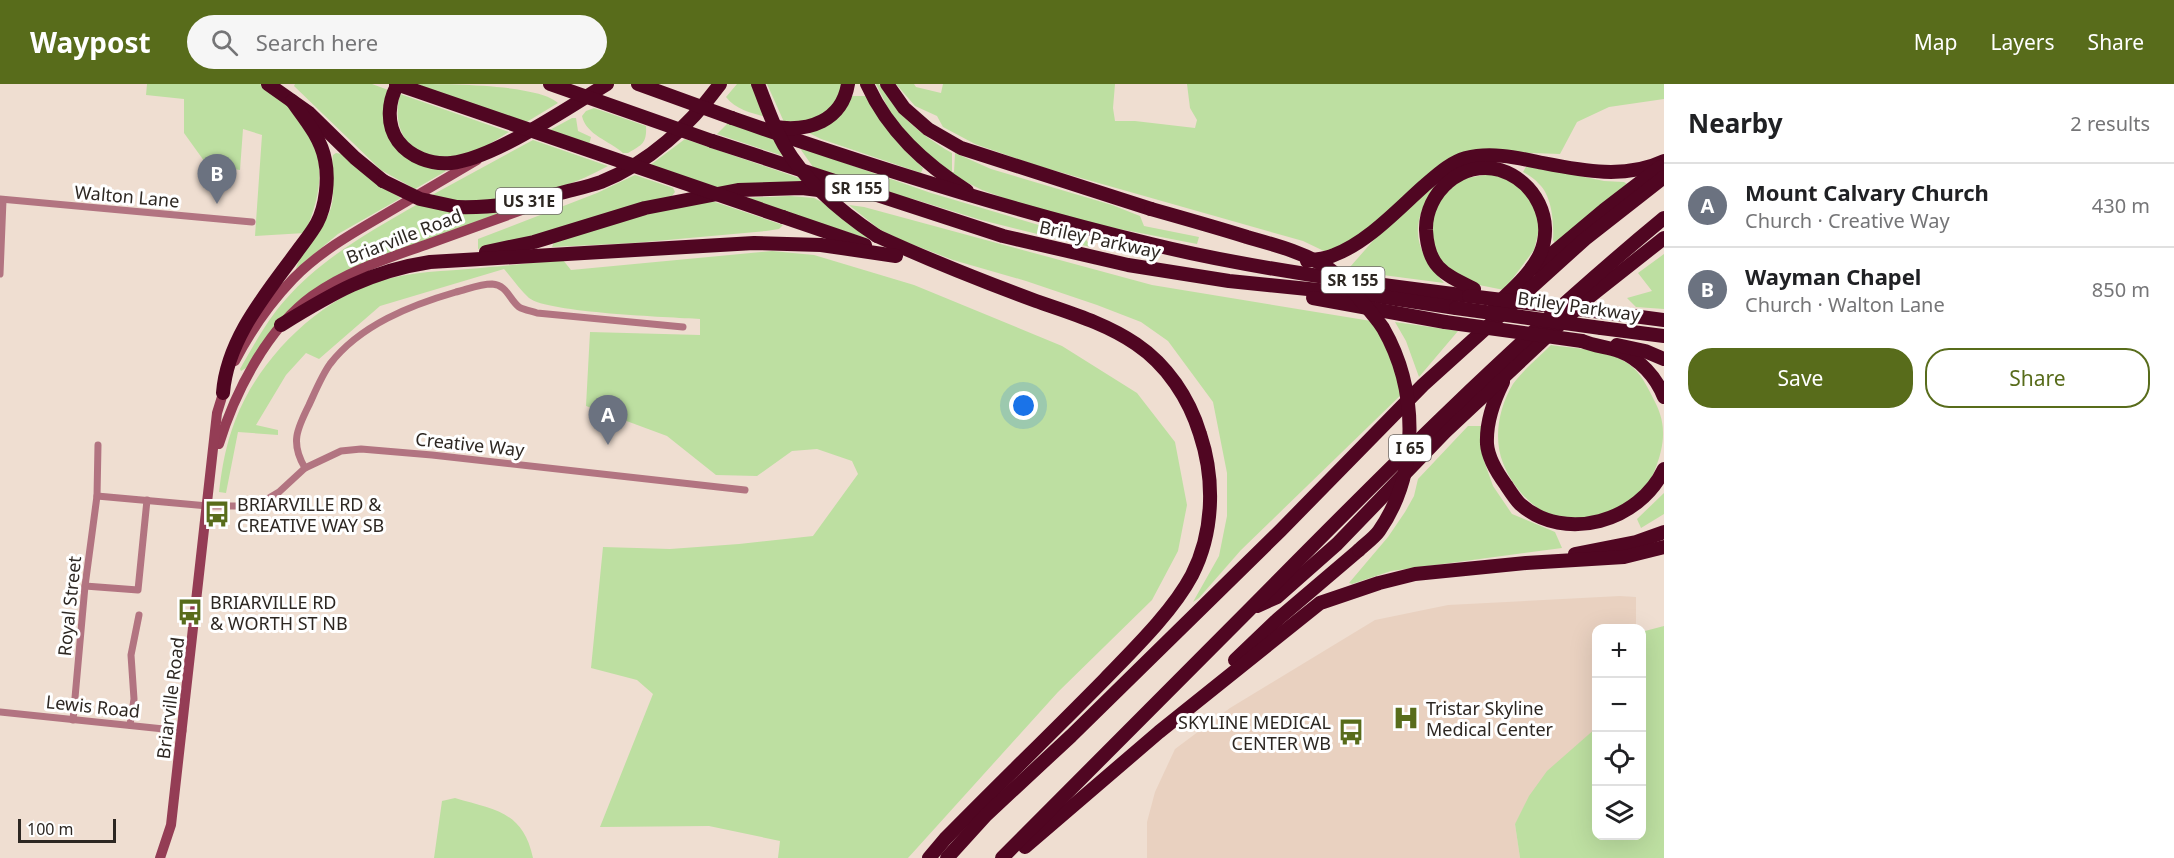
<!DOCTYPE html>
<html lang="en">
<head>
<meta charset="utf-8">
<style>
	body { margin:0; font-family:"Noto Sans",sans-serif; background:#f6f6f6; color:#202124 }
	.controls { position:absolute; right:18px; bottom:18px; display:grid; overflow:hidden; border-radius:12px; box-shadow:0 6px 24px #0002 }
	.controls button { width:54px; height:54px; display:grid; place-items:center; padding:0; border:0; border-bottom:2px solid #e0e0e0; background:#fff; color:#202124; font:30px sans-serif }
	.scale { position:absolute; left:18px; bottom:15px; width:98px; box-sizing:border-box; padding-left:6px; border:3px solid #2d2722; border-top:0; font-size:16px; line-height:21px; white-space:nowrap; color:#2d2722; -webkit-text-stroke:4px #fff; paint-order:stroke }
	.you { position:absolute; left:1024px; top:322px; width:21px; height:21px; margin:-15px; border:4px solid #fff; border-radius:50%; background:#1a73e8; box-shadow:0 0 0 9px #1a73e833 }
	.badge { display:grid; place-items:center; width:39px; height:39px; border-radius:50%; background:#586c1b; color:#fff; font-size:20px; font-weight:700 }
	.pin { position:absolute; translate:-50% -50px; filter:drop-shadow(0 2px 3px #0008) }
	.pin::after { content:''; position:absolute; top:32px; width:21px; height:18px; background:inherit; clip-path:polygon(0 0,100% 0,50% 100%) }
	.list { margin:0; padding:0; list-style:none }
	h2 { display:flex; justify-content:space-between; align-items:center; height:78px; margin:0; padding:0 24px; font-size:26px }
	h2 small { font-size:20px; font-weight:400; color:#757577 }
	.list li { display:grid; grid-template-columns:39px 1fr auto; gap:18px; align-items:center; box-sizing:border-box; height:84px; padding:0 24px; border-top:2px solid #e0e0e0 }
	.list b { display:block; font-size:22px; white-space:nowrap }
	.list p { margin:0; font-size:20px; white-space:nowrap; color:#757577 }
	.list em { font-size:20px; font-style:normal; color:#757577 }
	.actions { display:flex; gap:12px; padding:18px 24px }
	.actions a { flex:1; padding:14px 0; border:2px solid #586c1b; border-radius:24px; text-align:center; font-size:21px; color:#586c1b }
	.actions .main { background:#586c1b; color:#fff }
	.icon { flex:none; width:33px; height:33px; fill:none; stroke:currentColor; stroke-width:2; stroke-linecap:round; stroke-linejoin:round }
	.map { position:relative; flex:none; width:1664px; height:774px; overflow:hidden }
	header { display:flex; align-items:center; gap:36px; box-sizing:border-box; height:84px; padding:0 30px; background:#586c1b; color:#fff }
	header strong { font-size:28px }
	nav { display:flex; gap:33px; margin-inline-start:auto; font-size:21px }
	.search { width:420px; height:54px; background:#f6f6f6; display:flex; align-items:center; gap:15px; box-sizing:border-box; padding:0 21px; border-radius:33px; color:#757577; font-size:22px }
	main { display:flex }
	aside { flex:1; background:#fff }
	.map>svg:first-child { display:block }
</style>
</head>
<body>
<header>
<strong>Waypost</strong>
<div class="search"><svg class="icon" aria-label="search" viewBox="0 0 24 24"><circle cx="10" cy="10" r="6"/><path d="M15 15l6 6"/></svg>Search here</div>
<nav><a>Map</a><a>Layers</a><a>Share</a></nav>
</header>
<main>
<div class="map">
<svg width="1664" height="774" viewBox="0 0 1664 774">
	<rect width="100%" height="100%" fill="#efded1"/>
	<polygon fill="#e9d1c0" points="1620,512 1636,513 1636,544 1596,544 1596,644 1515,740 1520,774 1147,774 1147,738 1155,708 1175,665 1230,624 1375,536 1448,521"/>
	<g fill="#bddfa1">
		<path d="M147 0H263C273 9 286 18 294 28 328 67 324 104 305 149L255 152 262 51 243 45 240 86 207 81 184 49V15L146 11Z"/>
		<polygon points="295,0 372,0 391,7 391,51 446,87 415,105 381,86 294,2"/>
		<path d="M413 0C446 0 538 0 558 19L525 39Z"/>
		<path d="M737 0H754L766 33C752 29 736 26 726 13Z"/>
		<polygon points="767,0 845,0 835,23 810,38 784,38"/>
		<path d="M876 0H879L904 30 903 32C918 47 934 59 952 69V88H954L955 69 991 85 1112 121 1140 132 1144 142 1199 153 1197 160 1104 142 1021 120 982 106 958 94 906 52 889 26Z"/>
		<polygon points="896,0 914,0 916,3 941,9 943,0 1115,0 1113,24 1115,37 1135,37 1195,44 1197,36 1190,24 1187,0 1664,0 1664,15 1609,23 1577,38 1560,70 1479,67 1361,152 1326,168 1303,157 1035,81 975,60 943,43 937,32 915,22"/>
		<path d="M400 10 509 48C493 57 474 73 455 75 413 78 390 50 400 10Z"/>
		<path d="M852 12H868C881 41 900 63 923 84L921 89 821 55 807 48 846 24Z"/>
		<path d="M594 24 646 42C647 59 642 61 628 69H623C610 57 586 51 582 32L586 27Z"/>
		<polygon points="572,34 576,34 578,47 591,53 589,61 548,47"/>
		<polygon points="729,38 778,55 789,74 717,50"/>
		<polygon points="685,55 799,94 804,97 716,105 649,82"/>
		<path d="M533 56 608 82C565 106 514 119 464 117 454 117 443 113 432 111Z"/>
		<polygon points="799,63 931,109 1086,155 1090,163 981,136 910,114 909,116 813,83"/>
		<path d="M336 69 342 70 382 103 401 114 338 150 296 185C298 171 325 144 331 124 336 106 330 89 333 71Z"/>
		<path d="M1527 81 1604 97 1624 98 1627 100 1555 159 1553 156C1554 139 1552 112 1539 100 1535 95 1528 91 1523 88Z"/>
		<polygon points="1491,90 1517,99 1536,124 1539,146 1534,166 1504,206 1479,201 1455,193 1437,173 1430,144 1435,121 1461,95"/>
		<polygon points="635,91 673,104 675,108 671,113 519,158 478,165 478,155 597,109"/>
		<path d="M1435 99V102C1409 142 1413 163 1444 199L1352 187 1350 183 1379 150Z"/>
		<polygon points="790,112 814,114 830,122 870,153 869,155 742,114"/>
		<polygon points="709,116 783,141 779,145 766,147 634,159 552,163 554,158 616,137"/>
		<path d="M418 120 451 128H504L368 178 269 251 246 284 241 287 240 285C254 261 267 236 286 215 322 174 371 147 418 120Z"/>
		<polygon points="849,121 864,123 1152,201 1371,237 1388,261 1403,309 1241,466 1199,514 1193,518 1219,472 1227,432 1227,389 1213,318 1168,257 1141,238 1097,221 1026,197 953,176 901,156 879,145"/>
		<path d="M772 167 814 171 914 201 1062 262 1137 309 1175 358 1187 421 1178 467 1152 516 1058 608 908 774H778L780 757 709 742 600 743 653 610 637 596 591 584 603 463 670 465 739 460 813 452 858 390 852 377 817 365 792 367 757 392 716 391 667 352 586 322 590 248 700 251V235C669 233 548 229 529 214 520 206 512 194 504 185L380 222 319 275 306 269 286 291 256 341 278 346V351L238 348 226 409 219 408C222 383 226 360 235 337 259 273 324 209 391 194 424 186 457 187 490 183 515 181 539 178 563 176L571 186Z"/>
		<polygon points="1664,170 1664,225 1636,223 1627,214 1652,207 1638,189"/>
		<polygon points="1395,238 1458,247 1419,293 1406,257"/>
		<path d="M1551 261C1573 265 1603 264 1622 276 1638 284 1645 298 1653 314 1659 325 1663 336 1663 348 1664 368 1651 402 1637 415 1625 425 1610 430 1595 432 1587 433 1577 436 1568 436 1538 433 1513 405 1503 379 1493 354 1499 323 1513 300 1523 286 1539 273 1551 261Z"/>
		<polygon points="1468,342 1481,342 1483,374 1493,402 1512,430 1555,448 1562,464 1391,487 1352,500 1349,499 1388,453 1405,428 1414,412 1418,395"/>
		<polygon points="1664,409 1664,430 1641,444 1637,435"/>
		<polygon points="1664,542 1664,774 1520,774 1515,740 1529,712 1547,687 1596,644 1596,752 1642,752 1642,557 1645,547"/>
		<path d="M455 714C495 726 523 727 533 774H434L442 717Z"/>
	</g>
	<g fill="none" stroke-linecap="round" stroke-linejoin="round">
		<g stroke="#b27481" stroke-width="7">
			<polyline points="0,115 252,138"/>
			<polyline points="0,190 3,116"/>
			<path d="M305 384C290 359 297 345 309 321 315 308 322 291 330 280 360 241 411 221 456 208 468 205 480 200 492 200 507 201 509 215 519 223 524 226 531 227 537 229L683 243"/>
			<polyline points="97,412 208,422 248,422 264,417 279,408 305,384 341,367 361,365 432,371 745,406"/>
			<polyline points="85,502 138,506 147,416"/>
			<polyline points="0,628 183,647"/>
			<polyline points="73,636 85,502 97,412 98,361"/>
			<polyline points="130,641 134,615 131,571 139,531"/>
		</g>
		<g stroke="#943d55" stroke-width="10">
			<path d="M235 277C250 248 270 219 293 195 318 169 351 150 382 132 414 113 445 95 477 76"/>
			<path d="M219 360C235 308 267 245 312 212 347 187 388 174 428 160 467 146 505 132 544 118"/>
			<polyline points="160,774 171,741 173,723 217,329 225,303"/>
		</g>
		<g stroke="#500622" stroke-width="14">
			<polyline points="268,0 309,29 355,74 383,97"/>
			<path d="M398 0C388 17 386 40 398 57 410 73 431 81 451 79 493 75 569 23 607 0"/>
			<path d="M867 0C888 47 925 80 967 107"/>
			<polyline points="887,0 904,24 928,45 961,64 1151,125"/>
			<path d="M732 34C870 82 1009 126 1151 160 1253 185 1364 199 1469 212"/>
			<path d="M775 43C809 48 842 37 848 0"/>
			<polyline points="712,57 1003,152 1128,181 1229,197 1377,212 1456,224"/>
			<path d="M457 123C490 124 524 119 557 110 571 106 587 103 601 98 649 79 690 41 720 0"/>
			<polyline points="783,133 865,161"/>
			<path d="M877 152C929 176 982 197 1036 217 1070 229 1105 239 1136 260 1167 281 1189 314 1200 350 1215 395 1214 448 1192 491 1173 527 1134 565 1105 595 1052 649 998 701 945 755L929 774"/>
			<polyline points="486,168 534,158 645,124 738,106 802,104 852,110"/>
			<path d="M1307 177C1316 175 1326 175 1334 171 1368 158 1397 126 1424 102 1437 91 1449 79 1466 74 1489 68 1515 73 1538 78 1579 86 1624 96 1664 77"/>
			<polyline points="1535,184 1604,126 1660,83"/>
			<path d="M1474 205C1444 190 1428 184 1426 146 1425 109 1462 75 1500 86 1535 97 1555 136 1540 170 1530 191 1511 206 1495 222"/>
			<polyline points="1313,214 1445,238"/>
			<polyline points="1618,230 1664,236"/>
			<path d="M281 241C331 210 370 187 430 178L754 159 821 161 896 172"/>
			<polyline points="1601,244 1664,252"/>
			<path d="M1582 257C1594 262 1607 263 1619 267 1640 275 1656 293 1664 313"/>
			<polyline points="1617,261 1645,267 1664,275"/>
			<path d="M1503 298C1494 316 1486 339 1487 360 1488 374 1498 390 1506 401 1510 407 1515 415 1520 420 1565 460 1640 437 1664 385"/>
			<path d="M223 309C227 256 265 211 296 169 303 159 311 150 317 139 326 122 329 95 325 76 321 54 305 35 292 17"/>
			<polyline points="1575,470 1636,458 1664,448"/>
			<polyline points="1257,522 1277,513 1337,460 1445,348 1588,214 1664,154"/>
			<polyline points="1235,576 1278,535 1359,466"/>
			<polyline points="1025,763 1159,648 1320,519 1379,499 1415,490 1526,479 1624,473 1664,463"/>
			<polyline points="947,774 986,731 1071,652 1280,447 1423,301 1585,155 1664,93"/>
			<path d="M1002 774C1084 692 1166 610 1247 528 1381 392 1516 256 1664 134"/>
		</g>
		<g stroke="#500622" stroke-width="14">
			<polyline points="396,0 783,133"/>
			<polyline points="550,0 712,57"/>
			<polyline points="638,0 732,34"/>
			<path d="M758 0C766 20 773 42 784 61 806 99 841 128 877 152"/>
			<polyline points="383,97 420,115 457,123"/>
			<path d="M1151 125C1183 134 1215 143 1247 153 1275 161 1303 168 1328 184 1341 193 1353 206 1363 219 1370 227 1377 235 1383 244 1418 305 1420 388 1379 447 1374 454 1365 460 1359 466"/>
			<polyline points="1469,212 1618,230"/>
			<polyline points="1456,224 1601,244"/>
			<polyline points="1445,238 1582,257"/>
		</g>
	</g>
	<defs>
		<g id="bus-bare" transform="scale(2.07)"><path d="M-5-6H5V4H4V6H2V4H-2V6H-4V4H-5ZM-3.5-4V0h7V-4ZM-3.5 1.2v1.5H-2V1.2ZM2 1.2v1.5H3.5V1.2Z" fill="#586c1b" stroke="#fff" stroke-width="2.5" paint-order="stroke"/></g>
		<g id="hospital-bare" transform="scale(2.07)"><path d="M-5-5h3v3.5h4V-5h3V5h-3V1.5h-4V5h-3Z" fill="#586c1b" stroke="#fff" stroke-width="2.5" paint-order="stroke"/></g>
	</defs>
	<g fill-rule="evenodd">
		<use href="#bus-bare" x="217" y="430"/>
		<use href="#bus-bare" x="190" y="528"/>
		<use href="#hospital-bare" x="1406" y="634"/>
		<use href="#bus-bare" x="1351" y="648"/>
	</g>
	<g text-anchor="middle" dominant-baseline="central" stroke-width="6" stroke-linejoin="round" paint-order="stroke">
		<g fill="#fff" stroke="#6c6864" stroke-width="1.5">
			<rect x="825.5" y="91" width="63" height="26" rx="4.5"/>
			<rect x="496" y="104" width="66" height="26" rx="4.5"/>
			<rect x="1321.5" y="183" width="63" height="26" rx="4.5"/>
			<rect x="1389" y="351" width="42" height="26" rx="4.5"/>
		</g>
		<g font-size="16" font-weight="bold" fill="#2d2722">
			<text x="857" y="104">SR 155</text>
			<text x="529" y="117">US 31E</text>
			<text x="1353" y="196">SR 155</text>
			<text x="1410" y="364">I 65</text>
		</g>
		<g font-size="18" fill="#2d2722" stroke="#fff">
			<text transform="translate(127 112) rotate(5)">Walton Lane</text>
			<text transform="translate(404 152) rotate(-21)">Briarville Road</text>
			<text transform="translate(1100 155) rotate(12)">Briley Parkway</text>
			<text transform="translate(1579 222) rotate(8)">Briley Parkway</text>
			<text transform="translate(470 360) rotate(6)">Creative Way</text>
			<text transform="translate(69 522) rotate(-84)">Royal Street</text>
			<text transform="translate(170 614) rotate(-83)">Briarville Road</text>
			<text transform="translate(93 622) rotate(6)">Lewis Road</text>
		</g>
		<g font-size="18" fill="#2d2722" stroke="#fff" text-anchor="start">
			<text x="237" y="420">BRIARVILLE RD &amp;<tspan x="237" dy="21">CREATIVE WAY SB</tspan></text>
			<text x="210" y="518">BRIARVILLE RD<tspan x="210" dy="21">&amp; WORTH ST NB</tspan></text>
			<text x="1426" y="624">Tristar Skyline<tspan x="1426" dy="21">Medical Center</tspan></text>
			<text x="1331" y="638" text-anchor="end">SKYLINE MEDICAL<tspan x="1331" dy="21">CENTER WB</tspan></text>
		</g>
	</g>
</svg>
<div class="controls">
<button>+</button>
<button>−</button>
<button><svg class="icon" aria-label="locate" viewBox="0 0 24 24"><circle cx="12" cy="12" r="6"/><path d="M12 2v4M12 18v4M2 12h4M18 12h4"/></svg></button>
<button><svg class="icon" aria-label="layers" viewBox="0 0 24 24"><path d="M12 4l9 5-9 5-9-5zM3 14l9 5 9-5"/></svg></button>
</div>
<div class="scale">100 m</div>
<div class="you"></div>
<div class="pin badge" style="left:608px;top:361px;background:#6b7280">A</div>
<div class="pin badge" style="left:217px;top:120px;background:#6b7280">B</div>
</div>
<aside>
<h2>Nearby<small>2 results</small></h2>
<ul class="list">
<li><span class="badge" style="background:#6b7280">A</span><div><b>Mount Calvary Church</b><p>Church · Creative Way</p></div><em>430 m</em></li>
<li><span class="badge" style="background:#6b7280">B</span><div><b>Wayman Chapel</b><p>Church · Walton Lane</p></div><em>850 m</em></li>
</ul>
<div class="actions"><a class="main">Save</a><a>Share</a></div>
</aside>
</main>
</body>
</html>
